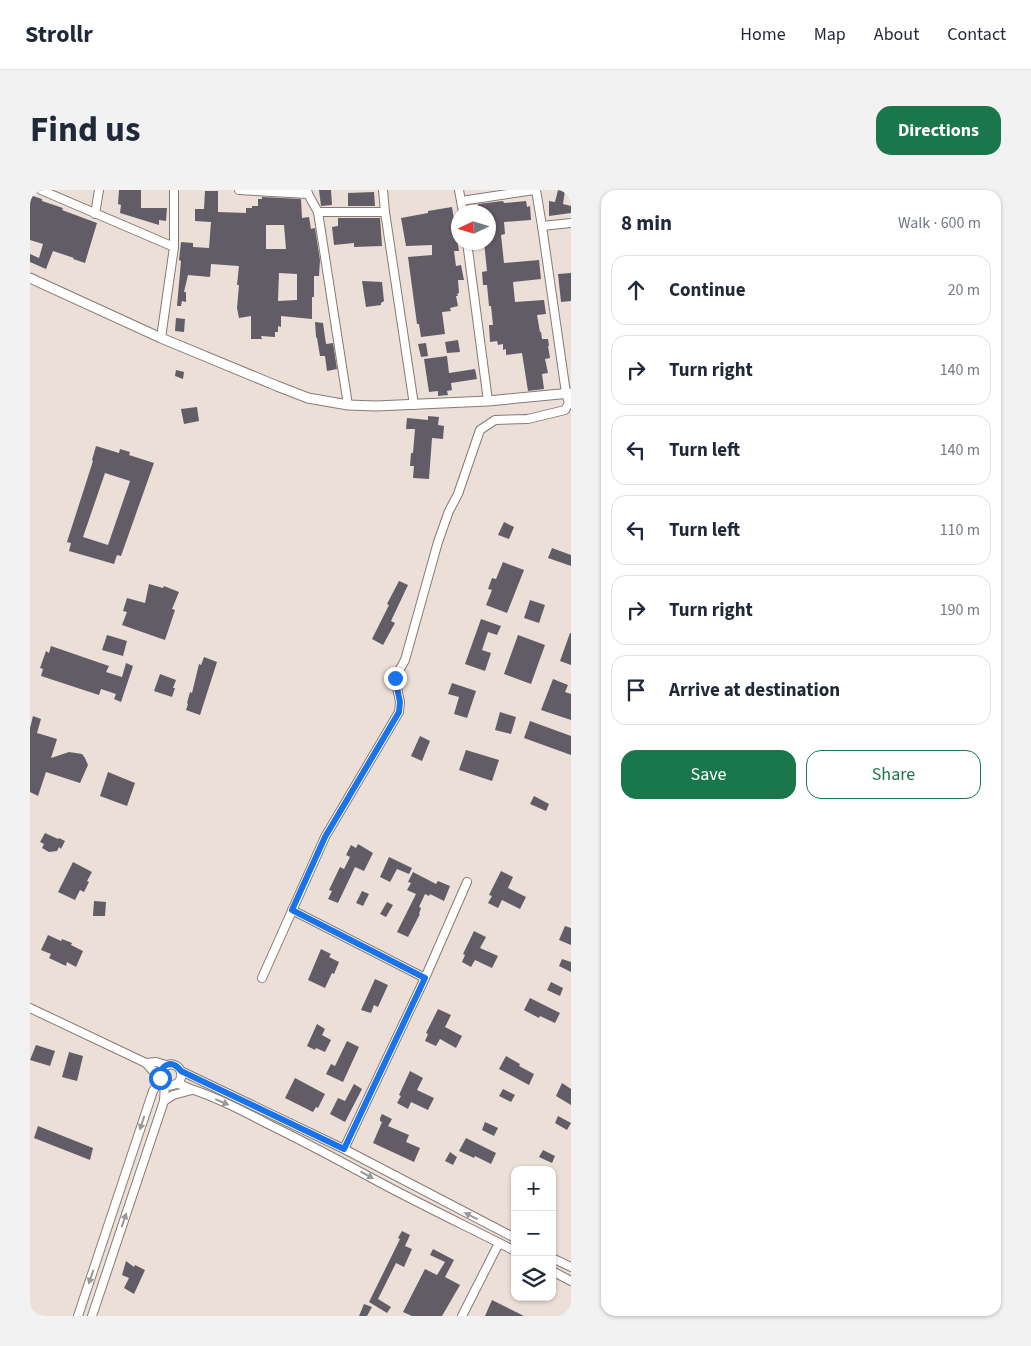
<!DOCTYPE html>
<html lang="en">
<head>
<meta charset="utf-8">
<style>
	body { margin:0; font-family:"Source Sans 3",sans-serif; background:#f2f2f3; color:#1f2937 }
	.controls { position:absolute; right:15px; bottom:15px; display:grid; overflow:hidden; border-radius:10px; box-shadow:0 1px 4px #0004 }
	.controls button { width:45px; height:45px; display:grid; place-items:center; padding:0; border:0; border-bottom:1px solid #e0e1e3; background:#fff; color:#1f2937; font:25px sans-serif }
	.compass { position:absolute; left:421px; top:15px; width:45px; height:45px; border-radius:50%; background:#fff; box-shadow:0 1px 4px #0004; rotate:266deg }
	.stop { position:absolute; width:15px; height:15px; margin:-11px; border:4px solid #1a73e8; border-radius:50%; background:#fff }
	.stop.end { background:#1a73e8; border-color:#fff; box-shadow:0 1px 5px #0008 }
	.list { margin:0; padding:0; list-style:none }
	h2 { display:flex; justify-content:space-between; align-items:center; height:65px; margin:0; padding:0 20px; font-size:21px }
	h2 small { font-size:16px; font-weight:400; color:#747a83 }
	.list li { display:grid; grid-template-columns:32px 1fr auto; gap:15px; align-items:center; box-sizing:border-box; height:70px; margin:0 10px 10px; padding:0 10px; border:1px solid #e0e1e3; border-radius:15px }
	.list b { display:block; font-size:19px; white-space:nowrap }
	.list em { font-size:16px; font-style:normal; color:#747a83 }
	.actions { display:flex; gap:10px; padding:15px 20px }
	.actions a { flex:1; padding:11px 0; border:1px solid #1a774c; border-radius:15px; text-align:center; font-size:18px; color:#1a774c }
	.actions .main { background:#1a774c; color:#fff }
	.icon { flex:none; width:28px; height:28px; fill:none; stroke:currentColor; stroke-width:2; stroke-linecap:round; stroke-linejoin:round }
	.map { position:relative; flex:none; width:541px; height:1126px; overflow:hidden; border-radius:15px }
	header { display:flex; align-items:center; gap:30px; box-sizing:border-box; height:70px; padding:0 25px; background:#fff; border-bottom:1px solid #e0e1e3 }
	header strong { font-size:24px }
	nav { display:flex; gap:28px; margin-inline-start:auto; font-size:18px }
	.intro { display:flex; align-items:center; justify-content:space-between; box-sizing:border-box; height:120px; padding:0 30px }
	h1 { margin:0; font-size:35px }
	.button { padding:12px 22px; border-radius:15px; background:#1a774c; color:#fff; font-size:18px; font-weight:700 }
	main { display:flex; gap:30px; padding:0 30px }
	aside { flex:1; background:#fff; border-radius:15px; box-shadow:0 1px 4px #0004 }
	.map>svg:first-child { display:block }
</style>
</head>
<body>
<header>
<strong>Strollr</strong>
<nav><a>Home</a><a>Map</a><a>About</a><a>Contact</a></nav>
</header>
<div class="intro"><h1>Find us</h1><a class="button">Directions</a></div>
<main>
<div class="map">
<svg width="541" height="1126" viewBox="0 0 541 1126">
	<rect width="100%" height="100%" fill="#ebdfd7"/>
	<g fill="#625c66" fill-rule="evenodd">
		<polygon points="89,0 111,0 111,18 137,18 136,31 129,30 129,35 90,23 91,15 88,14"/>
		<polygon points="289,0 301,0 302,15 291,16"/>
		<polygon points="528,0 535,0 533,14 541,16 541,23 519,26 519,11 525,12"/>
		<path d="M175 1H188V22L216 23V18H222V16H228V9H232V7L271 9 272 28 279 27 281 39 285 38 290 70 289 86H284V107H282V129L251 126V137L248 136V142H245V147L231 146 232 149H221V126L209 128 207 118 209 95H207L209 76 181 74 180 87 158 85 154 102H156V112L152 111 151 116H147L151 71 149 70 151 52 163 53V57L179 58 181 32 165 31V19H174ZM236 35H254L256 59H236ZM249 83 267 84V110L248 111Z"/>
		<polygon points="344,2 345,16 318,16 318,3"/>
		<polygon points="0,5 12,9 12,11 33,18 32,20 67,33 55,73 43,69 44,68 23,61 16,79 0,72 0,64 9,68 13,54 0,50"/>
		<polygon points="473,11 474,13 496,11 497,17 500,16 501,30 474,32 475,44 471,45 474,73 509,70 511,89 483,92 485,112 514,110 516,124 507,125 510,142 511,142 512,149 518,149 519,156 518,156 520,168 515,169 518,183 512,184 514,199 498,201 492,163 476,165 476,159 473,160 473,154 468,155 467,151 460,152 459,135 463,135 461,116 459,116 457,95 453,95 452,82 457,81 454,52 458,52 458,43 462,43 460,22 448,22 448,14"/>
		<polygon points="422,17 429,61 424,61 426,76 431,75 434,90 428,90 429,103 427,104 428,106 426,106 428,116 420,118 421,121 412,122 415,144 391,147 389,134 387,134 378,67 402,65 402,55 376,56 371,28 398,23 398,21"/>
		<polygon points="308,28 350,28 352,56 324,57 324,53 304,55 302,37 308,36"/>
		<polygon points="541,83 541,111 531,112 528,84"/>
		<polygon points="332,91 352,92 354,111 351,113 351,115 336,117"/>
		<polygon points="146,128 155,129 154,142 145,141"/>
		<polygon points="285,132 293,133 296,154 303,153 307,179 297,181 295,166 290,166 287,148 286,147"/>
		<polygon points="428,150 430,162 417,163 415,152"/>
		<polygon points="396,153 398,166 391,167 388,154"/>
		<polygon points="417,166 419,183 445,179 447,189 421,193 422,200 417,201 418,205 408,206 408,201 399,202 394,169"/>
		<polygon points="146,180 154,182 153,189 145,186"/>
		<polygon points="167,217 169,231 154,234 151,219"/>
		<polygon points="398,226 409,227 408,235 414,236 413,249 402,248 399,289 383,288 384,276 380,276 381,263 383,263 385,239 376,239 377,228 398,230"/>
		<path d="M66 256 89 263 90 259 100 262 99 265 124 273 91 366 87 365 84 374 39 361 41 353 37 352 63 271 62 270ZM75 283 100 291 78 355 53 347Z"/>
		<polygon points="474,332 484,337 479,349 468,345"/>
		<polygon points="522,358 541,365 541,376 518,368"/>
		<polygon points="473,372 494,380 477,423 456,415 462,400 458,399 462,388 466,389"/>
		<polygon points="369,391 378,395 361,431 365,433 353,455 342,449 359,415 357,414"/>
		<polygon points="119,394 133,398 134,396 149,402 142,419 145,420 135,450 92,435 97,422 93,421 97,408 115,413"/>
		<polygon points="500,410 515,415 509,433 494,428"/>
		<polygon points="451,429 471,436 467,445 458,442 452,460 461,463 455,481 435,474"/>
		<polygon points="540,443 541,443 541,475 530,471"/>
		<polygon points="77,445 97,451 93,466 72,460"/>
		<polygon points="488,445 515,455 501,494 474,484"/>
		<polygon points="21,456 79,476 76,482 92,487 96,473 103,476 91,512 84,509 86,504 71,499 69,505 11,486 13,479 10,478 16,461 19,463"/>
		<polygon points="174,467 187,472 170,525 156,520 158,514 157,513 160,502 162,503 169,474 171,475"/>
		<polygon points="130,484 146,490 143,498 145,498 142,507 124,501"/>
		<polygon points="523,489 538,495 535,502 541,504 541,530 511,520"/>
		<polygon points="422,493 446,501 437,528 424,524 429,507 418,504"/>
		<polygon points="470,522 486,527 481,544 465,540"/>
		<polygon points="3,526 11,529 7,543 27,549 21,568 39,562 52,564 55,568 58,575 50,593 16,582 8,606 0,602 0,538"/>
		<polygon points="500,531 541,546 541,565 494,548"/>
		<polygon points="390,546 400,551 392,571 381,566"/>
		<polygon points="436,560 469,570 462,591 429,580"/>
		<polygon points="78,582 105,593 97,616 70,606"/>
		<polygon points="504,606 519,614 516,621 500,614"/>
		<polygon points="15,643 28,649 29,648 35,651 31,659 29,657 27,661 19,662 12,658 14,654 10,652"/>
		<polygon points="328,654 343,663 334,681 325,677 308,713 298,709 302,701 299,700 310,677 314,679 320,667 316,665 321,655 326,658"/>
		<polygon points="359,667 382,678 379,684 367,679 360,692 350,687"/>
		<polygon points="43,672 62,682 57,691 59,692 54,702 50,700 45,710 28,702"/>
		<polygon points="471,681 483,687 478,698 496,707 490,719 472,710 468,718 458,713 462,706 459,705"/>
		<polygon points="383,682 406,694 408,691 420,696 414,711 400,704 399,706 395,704 389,717 391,718 389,724 390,724 378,747 367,742 386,704 377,700 381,693 378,692"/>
		<polygon points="332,701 339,704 333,716 326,713"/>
		<polygon points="64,711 76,712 75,726 63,726"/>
		<polygon points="357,712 363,715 356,727 350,724"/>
		<polygon points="535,736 541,738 541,755 529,750"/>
		<polygon points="444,741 456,747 450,758 468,766 462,778 445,770 441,777 432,772 435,765 433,764"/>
		<polygon points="18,745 31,751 32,749 42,753 41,755 53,761 46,777 37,772 36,776 19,768 21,764 11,760"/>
		<polygon points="291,759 301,764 299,767 309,772 304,784 302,783 295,798 278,790"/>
		<polygon points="532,769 541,772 541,782 529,776"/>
		<polygon points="345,789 358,795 348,817 344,815 341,823 331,820"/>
		<polygon points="521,792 533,798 530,806 517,800"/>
		<polygon points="500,808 530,823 525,833 510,826 509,828 494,820"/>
		<polygon points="408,819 421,825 415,837 432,846 426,858 410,849 406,856 395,851 398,844 396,843"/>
		<polygon points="287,834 295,839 292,845 301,850 295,862 286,858 285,860 277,856"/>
		<polygon points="317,851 329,857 313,892 296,884 301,874 305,876"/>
		<polygon points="6,855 25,861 20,876 0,870"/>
		<polygon points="39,862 53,866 47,891 32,887"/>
		<polygon points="476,866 490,874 489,876 504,884 499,895 469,879"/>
		<polygon points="380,881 393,888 387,900 404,908 398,920 381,912 378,919 367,913 371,906 369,905"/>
		<polygon points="265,888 295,904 288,918 286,917 283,922 255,908"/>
		<polygon points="532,893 541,899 541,915 526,906"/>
		<polygon points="324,894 332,899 315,932 300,924 308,908 315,911"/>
		<polygon points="473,899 485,905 481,912 469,906"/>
		<polygon points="352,924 362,929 358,936 379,945 376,952 390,958 384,972 343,953 352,932 350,931 350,928"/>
		<polygon points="528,926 541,933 537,940 525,933"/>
		<polygon points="455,932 468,938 464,946 452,940"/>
		<polygon points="8,936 63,958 60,970 4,948"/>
		<polygon points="436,948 466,963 461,974 445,966 444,968 429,961"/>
		<polygon points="513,960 525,966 522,973 509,967"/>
		<polygon points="420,962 427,967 423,975 415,971"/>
		<polygon points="372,1041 380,1045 375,1056 382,1059 374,1077 366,1073 348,1109 361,1117 357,1123 339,1112 370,1049 368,1048"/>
		<polygon points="403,1059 424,1070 415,1087 430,1095 412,1126 382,1126 373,1122 395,1079 407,1085 415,1072 400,1065"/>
		<polygon points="96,1071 104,1077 105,1075 115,1080 104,1104 94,1098 99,1088 92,1085"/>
		<polygon points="462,1110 494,1126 455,1126"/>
		<polygon points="334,1114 342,1117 337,1126 329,1126"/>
	</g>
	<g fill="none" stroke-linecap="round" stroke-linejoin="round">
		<g stroke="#867b74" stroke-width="10">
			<g id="minor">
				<polyline points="11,0 144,57"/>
				<polyline points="209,0 278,4"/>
				<polyline points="277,0 278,4 288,22 355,22"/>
				<polyline points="353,0 355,22 384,215"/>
				<polyline points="429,0 433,22"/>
				<polyline points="431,11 504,0"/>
				<polyline points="288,22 318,215"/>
				<polyline points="65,24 69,0"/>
				<polyline points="512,36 541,33"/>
				<polyline points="437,52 458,211"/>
				<polyline points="131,148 144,57 144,0"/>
				<polyline points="262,720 395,788"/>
				<polyline points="232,788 295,647 369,522 370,512 365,488 375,470 408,352 419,321 428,304 450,240 465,230 498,229 535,220 539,213 536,203 512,36 506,0"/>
				<polyline points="0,818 116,873 122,880 130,883"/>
				<polyline points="116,873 126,872 136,875"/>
				<polyline points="151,881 314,959 485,1048"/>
				<path d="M147 894C152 889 153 884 149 878 135 866 123 887 136 895 141 897 143 894 147 894 151 894 158 898 161 899 188 908 213 921 238 934 275 952 312 972 349 992 394 1016 440 1038 485 1061"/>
				<polyline points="134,911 143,905 162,900"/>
				<polyline points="314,959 395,788 437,692"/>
				<polyline points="522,1068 541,1077"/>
				<polyline points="522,1081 541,1091"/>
				<polyline points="48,1126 123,901 131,888"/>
				<polyline points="62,1126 134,911 135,894"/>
				<polyline points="432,1126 469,1053"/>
			</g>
		</g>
		<g stroke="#867b74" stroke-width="11">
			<polyline id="tertiary" points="0,88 131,148 247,196 278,208 318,215 346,216 458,211 541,203"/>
		</g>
		<use href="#minor" stroke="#fff" stroke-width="8"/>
		<use href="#tertiary" stroke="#fff" stroke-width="9"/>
	</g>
	<defs><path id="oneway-solid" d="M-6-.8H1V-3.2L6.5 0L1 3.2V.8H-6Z" transform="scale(1.25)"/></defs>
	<g fill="#9b9998">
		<use href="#oneway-solid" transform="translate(192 912) rotate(23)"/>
		<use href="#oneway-solid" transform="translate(112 933) rotate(108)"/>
		<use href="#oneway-solid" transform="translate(337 985) rotate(29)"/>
		<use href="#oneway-solid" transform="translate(441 1026) rotate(-153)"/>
		<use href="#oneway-solid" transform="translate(94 1030) rotate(-71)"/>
		<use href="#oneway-solid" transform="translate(61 1087) rotate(109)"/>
	</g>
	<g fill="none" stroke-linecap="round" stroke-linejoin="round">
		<path stroke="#1a73e8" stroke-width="6" d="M130 888C130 874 142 869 151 881L314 959 395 788 262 720 295 647 369 522 370 512 365 488"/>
	</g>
</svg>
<div class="controls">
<button>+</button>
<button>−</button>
<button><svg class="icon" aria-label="layers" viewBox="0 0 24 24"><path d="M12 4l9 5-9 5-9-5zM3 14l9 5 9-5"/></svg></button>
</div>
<svg class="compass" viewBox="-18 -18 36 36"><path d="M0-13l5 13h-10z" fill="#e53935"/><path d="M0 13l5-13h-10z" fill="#747a83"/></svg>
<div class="stop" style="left:130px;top:888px"></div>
<div class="stop end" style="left:365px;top:488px"></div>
</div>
<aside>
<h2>8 min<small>Walk · 600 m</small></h2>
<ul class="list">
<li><svg class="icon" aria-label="ahead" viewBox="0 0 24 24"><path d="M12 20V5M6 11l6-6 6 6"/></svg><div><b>Continue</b></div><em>20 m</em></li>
<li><svg class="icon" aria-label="right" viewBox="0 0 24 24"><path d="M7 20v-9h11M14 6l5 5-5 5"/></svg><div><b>Turn right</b></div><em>140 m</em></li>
<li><svg class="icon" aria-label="left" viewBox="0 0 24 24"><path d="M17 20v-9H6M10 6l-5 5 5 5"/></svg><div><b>Turn left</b></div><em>140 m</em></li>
<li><svg class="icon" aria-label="left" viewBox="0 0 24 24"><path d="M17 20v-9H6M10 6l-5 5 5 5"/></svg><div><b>Turn left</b></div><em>110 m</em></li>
<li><svg class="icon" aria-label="right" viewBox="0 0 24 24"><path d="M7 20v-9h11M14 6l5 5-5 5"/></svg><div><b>Turn right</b></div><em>190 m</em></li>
<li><svg class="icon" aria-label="arrive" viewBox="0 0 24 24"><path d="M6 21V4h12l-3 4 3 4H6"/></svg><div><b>Arrive at destination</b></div></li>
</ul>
<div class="actions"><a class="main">Save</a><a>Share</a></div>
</aside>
</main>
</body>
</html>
